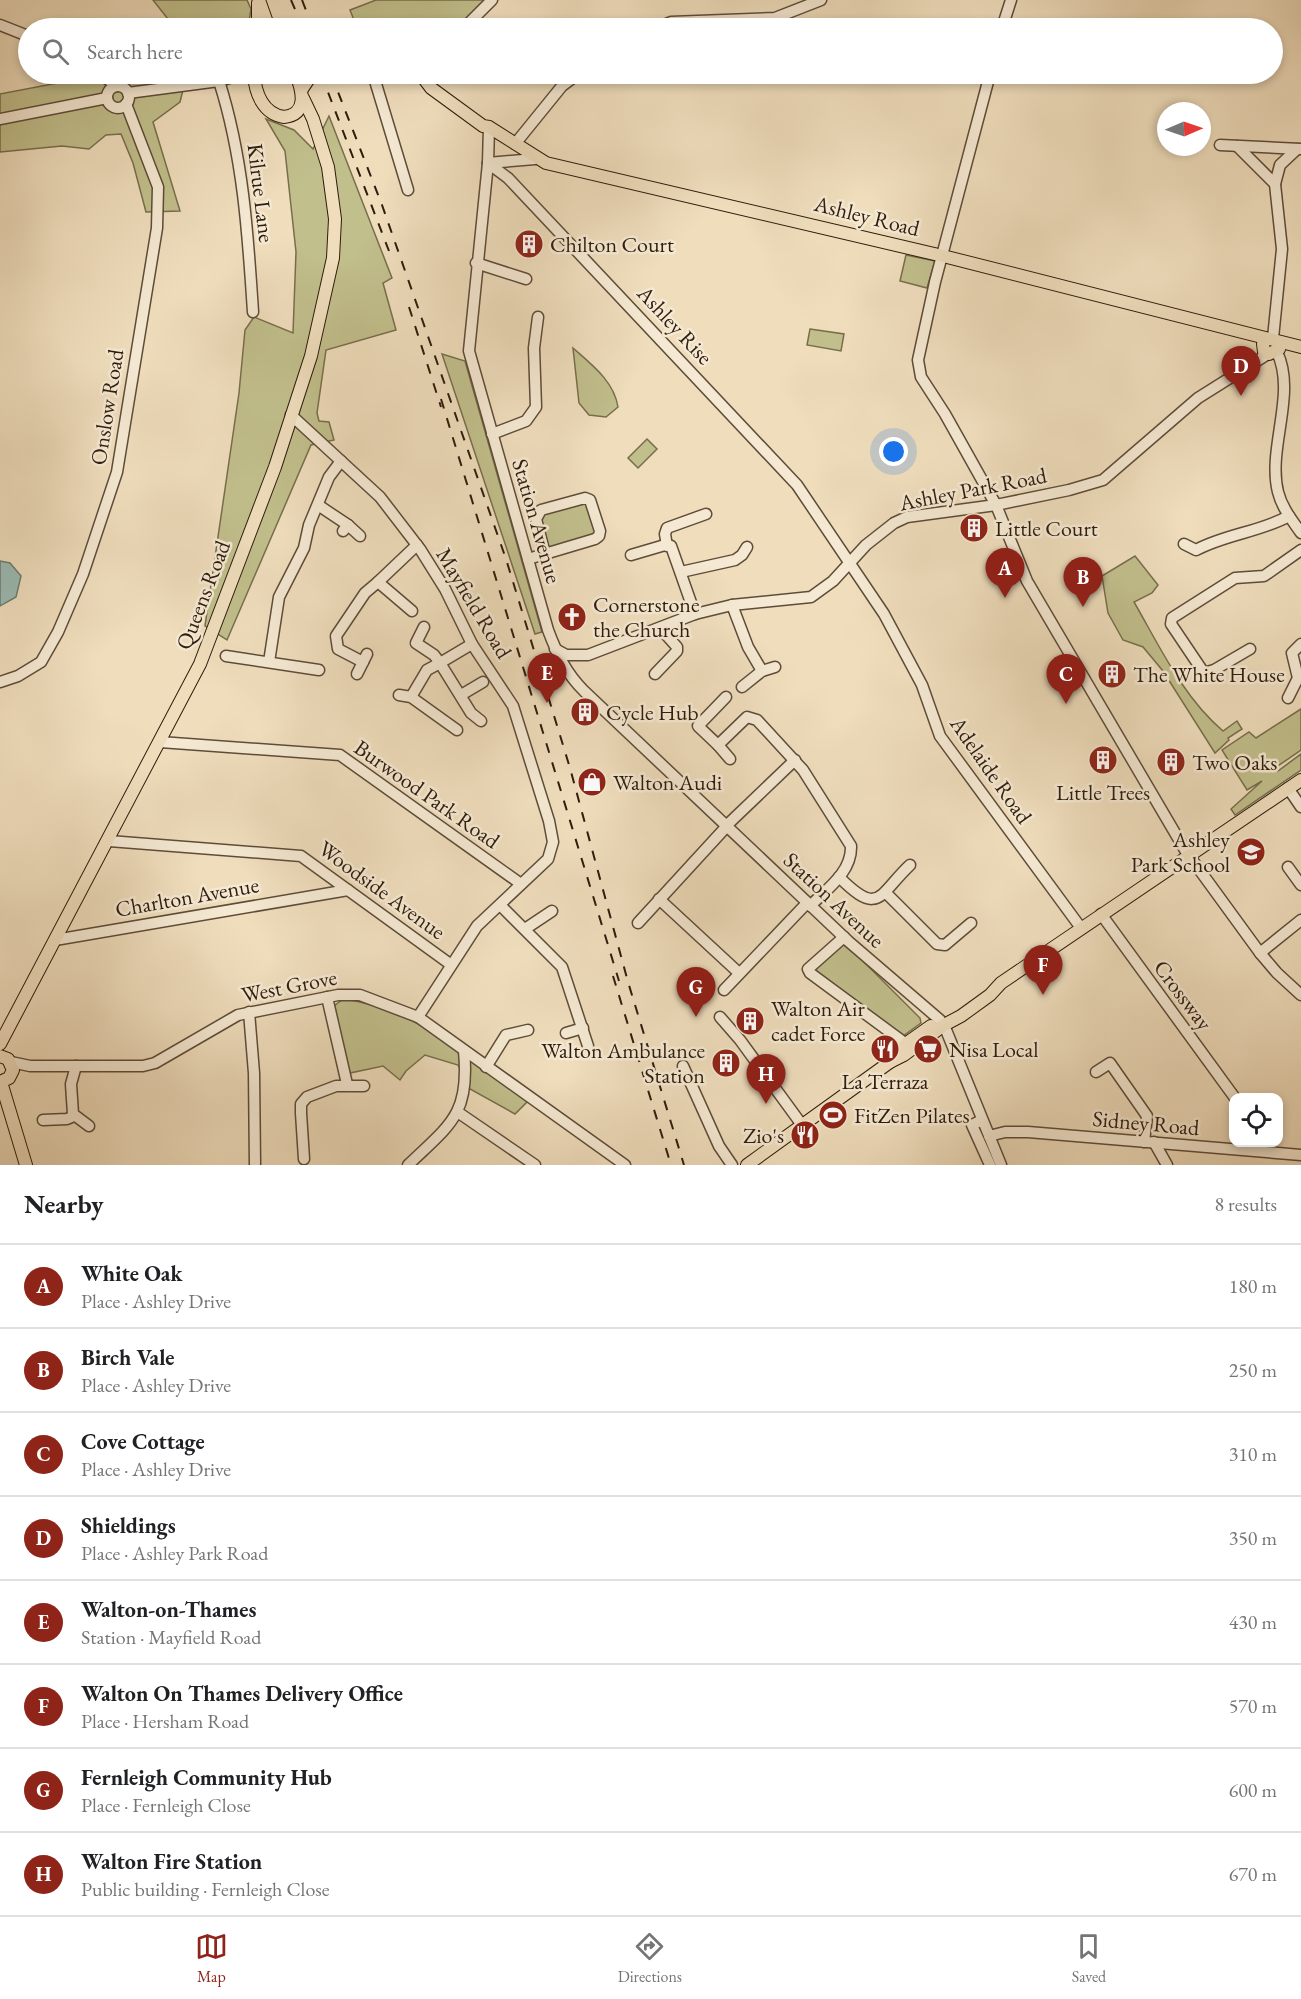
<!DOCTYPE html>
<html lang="en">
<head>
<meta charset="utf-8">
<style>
	body { margin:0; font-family:"EB Garamond",serif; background:#f2f2f2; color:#202124 }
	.controls { position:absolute; right:18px; bottom:18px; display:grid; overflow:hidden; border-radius:12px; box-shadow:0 3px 9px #0003 }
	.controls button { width:54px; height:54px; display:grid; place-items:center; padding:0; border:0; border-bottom:2px solid #e0e0e0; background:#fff; color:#202124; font:30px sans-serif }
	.compass { position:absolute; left:1157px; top:102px; width:54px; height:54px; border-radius:50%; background:#fff; box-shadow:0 3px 9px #0003; rotate:88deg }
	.you { position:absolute; left:894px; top:452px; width:21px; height:21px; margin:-15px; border:4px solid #fff; border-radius:50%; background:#1a73e8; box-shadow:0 0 0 9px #1a73e833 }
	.badge { display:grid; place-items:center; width:39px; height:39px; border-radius:50%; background:#8f2418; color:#fff; font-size:20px; font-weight:700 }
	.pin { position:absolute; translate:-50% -50px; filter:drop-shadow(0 2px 3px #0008) }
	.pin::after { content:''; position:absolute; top:32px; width:21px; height:18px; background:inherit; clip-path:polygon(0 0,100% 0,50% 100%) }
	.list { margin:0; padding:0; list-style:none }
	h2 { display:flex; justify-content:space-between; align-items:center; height:78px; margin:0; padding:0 24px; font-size:26px }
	h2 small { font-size:20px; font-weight:400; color:#757577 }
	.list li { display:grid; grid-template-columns:39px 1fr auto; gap:18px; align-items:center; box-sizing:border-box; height:84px; padding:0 24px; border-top:2px solid #e0e0e0 }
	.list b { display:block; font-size:22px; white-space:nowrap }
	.list p { margin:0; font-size:20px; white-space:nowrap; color:#757577 }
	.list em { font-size:20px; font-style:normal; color:#757577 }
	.icon { flex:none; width:33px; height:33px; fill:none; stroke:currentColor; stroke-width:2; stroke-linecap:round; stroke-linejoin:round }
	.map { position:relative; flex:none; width:1301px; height:1165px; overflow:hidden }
	.search { position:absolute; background:#fff; box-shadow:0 3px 9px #0003; left:18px; right:18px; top:18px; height:66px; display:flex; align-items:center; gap:15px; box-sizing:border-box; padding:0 21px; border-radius:33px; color:#757577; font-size:22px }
	.sheet { height:750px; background:#fff }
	nav { display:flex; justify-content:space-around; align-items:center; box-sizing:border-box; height:84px; border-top:2px solid #e0e0e0; background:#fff; font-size:16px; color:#757577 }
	nav a { display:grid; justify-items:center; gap:3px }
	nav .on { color:#8f2418 }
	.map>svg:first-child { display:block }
</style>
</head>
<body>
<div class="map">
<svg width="1301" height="1165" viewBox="0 0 1301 1165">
	<rect width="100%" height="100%" fill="#efddbc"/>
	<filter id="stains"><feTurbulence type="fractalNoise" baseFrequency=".00333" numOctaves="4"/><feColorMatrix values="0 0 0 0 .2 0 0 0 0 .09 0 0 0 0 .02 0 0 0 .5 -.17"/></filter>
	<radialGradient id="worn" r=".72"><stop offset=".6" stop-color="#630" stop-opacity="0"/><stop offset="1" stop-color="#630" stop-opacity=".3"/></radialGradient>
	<g fill="#c1bf8c" stroke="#786e4c" stroke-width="1.5">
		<polygon points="153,0 247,0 251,9 248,28 175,28"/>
		<polygon points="376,0 486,0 457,28 357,28 350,10"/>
		<polygon points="59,74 92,74 97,79 130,74 139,83 187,74 180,102 153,122 180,211 146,212 133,163 121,134 106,135 89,149 62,146 0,152 0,94 63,82"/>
		<polygon points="329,116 392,278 383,283 396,330 326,350 317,413 319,421 329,422 334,440 311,445 227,640 205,626 239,393 245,330 254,317 293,333 296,252 285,151 266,119 294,130 313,149"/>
		<polygon points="906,255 935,261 927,288 900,281"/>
		<polygon points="810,329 844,334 841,351 807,345"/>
		<path d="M573 348C591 364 614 381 618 407L606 417 589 415 579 403Z"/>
		<polygon points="442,354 465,361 542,632 535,634"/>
		<polygon points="647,439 657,449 638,468 628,458"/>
		<polygon points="585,501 598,534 550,549 546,547 540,514"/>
		<path d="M1135 556 1158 585 1152 593 1134 602C1160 647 1183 697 1223 731L1237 721 1242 729 1228 738 1229 740 1215 753 1163 671 1143 647 1123 640 1108 613 1102 576Z"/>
		<polygon points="1301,709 1301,750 1275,768 1278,771 1301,754 1301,770 1235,815 1231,809 1262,781 1247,790 1222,750 1249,732 1256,738"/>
		<polygon points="845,943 920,1018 921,1023 903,1036 814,969"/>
		<path d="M343 999C415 1008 471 1059 530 1099L515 1114 470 1089 458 1065 425 1055 406 1071 400 1080 383 1066 350 1073 334 1006Z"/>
	</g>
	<polygon fill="#9abbb4" stroke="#6f7b71" stroke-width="1.5" points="0,561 10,563 21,576 16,597 0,606"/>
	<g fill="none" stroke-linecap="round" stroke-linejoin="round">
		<g stroke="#5e4c39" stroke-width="13">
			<g id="minor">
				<polyline points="0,25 28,36"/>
				<polyline points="464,28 492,0"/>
				<polyline points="657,28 671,22 775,18 821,0"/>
				<polyline points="1002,28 1011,0"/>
				<polyline points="100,74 117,86"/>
				<polyline points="373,74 408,190"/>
				<polyline points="990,74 935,282 918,360 921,377 945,414 996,505 1027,581 1185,850 1260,953 1277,973 1301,995"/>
				<path d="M219 81C243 156 248 234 253 312"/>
				<circle cx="118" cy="97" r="11"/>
				<polyline points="128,93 219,81 243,74"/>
				<polyline points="0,119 107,98"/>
				<path d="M489 127 488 163 469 351 548 630C557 654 566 673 584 691L848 941 940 1020"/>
				<polyline points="515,144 562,86 578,74"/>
				<polyline points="1220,145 1301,149"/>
				<polyline points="1237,146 1275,184 1282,249 1273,338"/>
				<polyline points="488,163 508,178 797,485 884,614 922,685 940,736 1081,928"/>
				<polyline points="488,163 535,159"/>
				<polyline points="1275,184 1280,165 1297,149"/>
				<polyline points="476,263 526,279"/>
				<path d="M1277 352C1297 394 1267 448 1278 492 1282 508 1292 520 1301 533"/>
				<polyline points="291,415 380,497 420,549 445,589 472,644 513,706 549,821 553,842 548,859 477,926 418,1017"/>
				<polyline points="492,434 526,421 536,407 534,348 538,317"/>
				<polyline points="318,505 348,525"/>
				<polyline points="343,531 348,525 360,536"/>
				<path d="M1184 544 1196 550C1226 534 1260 532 1289 516"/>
				<polyline points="667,546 665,534 667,528 706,514"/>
				<polyline points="631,555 665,545 671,546 695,614"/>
				<polyline points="528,559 595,539 599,536 600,531 590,500 585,498 541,510 536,519 545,554"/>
				<polyline points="681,572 735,560 742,555 747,547"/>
				<polyline points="732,605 748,647 762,671"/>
				<polyline points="412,611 378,582 417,545"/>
				<polyline points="424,627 416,643 434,655 440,663 472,644"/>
				<polyline points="555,649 566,655 588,655 695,614 732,605 811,597 833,581 866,545 894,523 907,517 996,505 1069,490 1103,480 1198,398 1268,354"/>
				<polyline points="1250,649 1214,670 1204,673 1171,624 1172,618 1235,578 1264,576 1301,550"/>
				<polyline points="367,654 363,662 338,649 336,636 365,593 378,582"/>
				<polyline points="226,656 319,670"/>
				<polyline points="269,662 279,597 304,548 309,525 329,477 341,461"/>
				<polyline points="357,674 363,662"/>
				<polyline points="655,674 677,651 677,647 660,628"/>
				<polyline points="0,682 18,676 41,662 58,632 83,574 117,472 157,228 158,187 126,104"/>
				<polyline points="742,687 762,671 775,667"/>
				<polyline points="399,695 411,697 457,730"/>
				<polyline points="461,695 483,682"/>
				<polyline points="411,697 427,670 440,663 471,713 481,721"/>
				<path d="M726 697 698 726 718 745 747 717 757 720 803 770 851 846C852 872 827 889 810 906"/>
				<polyline points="1288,698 1298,678 1292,653 1301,644"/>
				<polyline points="160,742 340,755 521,884"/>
				<polyline points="718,745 730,759"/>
				<polyline points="1288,788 1301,807"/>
				<polyline points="726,826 795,760"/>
				<polyline points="109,841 301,856 450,964"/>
				<polyline points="1288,867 1301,885"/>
				<path d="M839 877C880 918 879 894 910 865"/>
				<polyline points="886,893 937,944 945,945 971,923"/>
				<polyline points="659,899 739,973"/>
				<polyline points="500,905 562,967 588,1046"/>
				<polyline points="1101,914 1235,1098"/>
				<polyline points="638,923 727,826"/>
				<polyline points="525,929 552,911"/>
				<polyline points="844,937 808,969 810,973 913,1049"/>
				<polyline points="55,940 348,890"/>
				<polyline points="1260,953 1301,920"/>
				<polyline points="724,990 807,903"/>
				<polyline points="327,997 347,1084"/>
				<polyline points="249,1012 254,1073 255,1165"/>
				<polyline points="720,1017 740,1040 802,1125"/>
				<polyline points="944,1025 1001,1165"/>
				<polyline points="566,1033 583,1028"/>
				<polyline points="11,1062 30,1066 143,1066 155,1063 238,1015 338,995 360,995 418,1017 625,1165"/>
				<polyline points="76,1066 71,1084 73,1114 89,1126"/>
				<polyline points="683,1066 719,1146 732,1165"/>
				<polyline points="486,1067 506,1035 528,1030"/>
				<polyline points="1096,1072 1110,1063 1147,1116 1144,1142"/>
				<polyline points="459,1113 535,1165"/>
				<polyline points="43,1120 67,1119 74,1116"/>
				<polyline points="982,1120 972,1125 990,1165"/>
				<polyline points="989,1136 1005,1132 1028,1132 1301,1155"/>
				<polyline points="1154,1142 1167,1165"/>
				<polyline points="304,1159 301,1113 301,1104 307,1097 336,1086 364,1086"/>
				<path d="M408 1165C451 1124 470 1114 464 1051"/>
			</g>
		</g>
		<g stroke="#2e1c0d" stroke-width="14">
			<g id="major">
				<polyline points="259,0 269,28"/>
				<polyline points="258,3 258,28"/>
				<path d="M254 74C255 93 263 114 284 117 309 114 302 90 296 74"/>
				<polyline points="422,76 431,88 483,126 489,127 546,163 943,256 1301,347"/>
				<polyline points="302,89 312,74"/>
				<polyline points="1263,344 1264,352 1269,354 1279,349"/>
				<polyline points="0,1044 200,664 275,467 311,356 333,258 335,219 328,167 313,119 303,98"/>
				<polyline points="0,1056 8,1059 13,1070 9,1078 0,1082"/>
				<polyline points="890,1062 904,1055 944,1025 961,1016 990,995 1001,983 1301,780"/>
				<polyline points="1,1082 26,1165"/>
				<polyline points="747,1165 890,1062 907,1043 931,1026"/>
			</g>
		</g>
		<use href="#minor" stroke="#f5e9d3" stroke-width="10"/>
		<use href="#major" stroke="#efddbc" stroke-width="12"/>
		<g stroke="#2e1c0d" stroke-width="2" stroke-dasharray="10 10" stroke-linecap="butt">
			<polyline points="291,0 303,28"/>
			<polyline points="302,0 313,28"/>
			<polyline points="321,74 389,251"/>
			<polyline points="331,74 382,205 506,559 570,768 628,982 684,1165"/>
			<polyline points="409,307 441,407"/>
			<polyline points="441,399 619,981"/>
			<polyline points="613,976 671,1165"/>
		</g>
	</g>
	<defs>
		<g id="building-disc" transform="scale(1.5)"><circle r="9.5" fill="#8f2418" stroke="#f5e9d3"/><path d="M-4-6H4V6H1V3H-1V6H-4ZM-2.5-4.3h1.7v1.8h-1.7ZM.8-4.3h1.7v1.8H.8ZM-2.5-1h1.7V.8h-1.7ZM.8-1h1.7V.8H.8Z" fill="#fff"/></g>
		<g id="church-disc" transform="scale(1.5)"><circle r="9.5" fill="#8f2418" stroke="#f5e9d3"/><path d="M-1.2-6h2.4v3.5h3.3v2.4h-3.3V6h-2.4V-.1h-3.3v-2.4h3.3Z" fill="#fff"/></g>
		<g id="shop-disc" transform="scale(1.5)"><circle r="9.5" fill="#8f2418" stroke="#f5e9d3"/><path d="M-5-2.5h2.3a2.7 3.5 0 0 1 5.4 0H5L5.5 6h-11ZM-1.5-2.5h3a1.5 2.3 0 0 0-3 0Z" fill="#fff"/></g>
		<g id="school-disc" transform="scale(1.5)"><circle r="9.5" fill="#8f2418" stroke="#f5e9d3"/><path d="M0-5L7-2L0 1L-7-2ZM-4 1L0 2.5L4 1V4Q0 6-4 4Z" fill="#fff"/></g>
		<g id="restaurant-disc" transform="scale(1.5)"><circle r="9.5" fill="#8f2418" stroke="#f5e9d3"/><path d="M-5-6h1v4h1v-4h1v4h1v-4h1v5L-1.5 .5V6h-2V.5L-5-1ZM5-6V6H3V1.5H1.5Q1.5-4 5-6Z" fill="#fff"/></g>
		<g id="supermarket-disc" transform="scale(1.5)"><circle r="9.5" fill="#8f2418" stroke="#f5e9d3"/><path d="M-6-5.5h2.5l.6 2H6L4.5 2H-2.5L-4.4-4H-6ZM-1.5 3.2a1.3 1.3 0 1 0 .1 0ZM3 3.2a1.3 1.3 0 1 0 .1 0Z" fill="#fff"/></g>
		<g id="stadium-disc" transform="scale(1.5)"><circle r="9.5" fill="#8f2418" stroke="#f5e9d3"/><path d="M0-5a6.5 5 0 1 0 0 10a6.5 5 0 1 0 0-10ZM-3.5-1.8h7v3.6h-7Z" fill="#fff"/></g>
	</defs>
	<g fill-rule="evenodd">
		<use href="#building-disc" x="529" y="244"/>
		<use href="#building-disc" x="974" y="528"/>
		<use href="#church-disc" x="572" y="617"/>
		<use href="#building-disc" x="1112" y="674"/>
		<use href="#building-disc" x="585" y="712"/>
		<use href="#building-disc" x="1103" y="760"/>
		<use href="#building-disc" x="1171" y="762"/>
		<use href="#shop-disc" x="592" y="782"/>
		<use href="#school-disc" x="1251" y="852"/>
		<use href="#building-disc" x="750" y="1021"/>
		<use href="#restaurant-disc" x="885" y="1049"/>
		<use href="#supermarket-disc" x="928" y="1049"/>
		<use href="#building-disc" x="726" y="1063"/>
		<use href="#stadium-disc" x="833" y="1115"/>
		<use href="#restaurant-disc" x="805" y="1135"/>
	</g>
	<g text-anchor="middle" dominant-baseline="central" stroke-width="5" stroke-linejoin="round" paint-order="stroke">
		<g font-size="22" fill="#2e1c0d" stroke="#f5e9d3">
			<text transform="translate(261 193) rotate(83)">Kilrue Lane</text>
			<text transform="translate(867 216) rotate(14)">Ashley Road</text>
			<text transform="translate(675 325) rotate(47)">Ashley Rise</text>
			<text transform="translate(107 407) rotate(-81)">Onslow Road</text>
			<text transform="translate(973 489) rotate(-11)">Ashley Park Road</text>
			<text transform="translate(537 521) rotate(74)">Station Avenue</text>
			<text transform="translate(203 595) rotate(-69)">Queens Road</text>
			<text transform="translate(474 603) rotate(59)">Mayfield Road</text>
			<text transform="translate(991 770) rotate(55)">Adelaide Road</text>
			<text transform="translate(427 794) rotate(35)">Burwood Park Road</text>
			<text transform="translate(382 890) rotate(36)">Woodside Avenue</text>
			<text transform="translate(187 897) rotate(-10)">Charlton Avenue</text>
			<text transform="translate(834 900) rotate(43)">Station Avenue</text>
			<text transform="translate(289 986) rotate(-11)">West Grove</text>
			<text transform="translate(1183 995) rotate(53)">Crossway</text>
			<text transform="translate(1146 1123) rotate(5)">Sidney Road</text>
		</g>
		<g font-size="22" fill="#2e1c0d" stroke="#f5e9d3" text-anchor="start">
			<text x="550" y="244">Chilton Court</text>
			<text x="995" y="528">Little Court</text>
			<text x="593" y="604">Cornerstone<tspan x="593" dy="25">the Church</tspan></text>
			<text x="1133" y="674">The White House</text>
			<text x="606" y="712">Cycle Hub</text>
			<text x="1192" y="762">Two Oaks</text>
			<text x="613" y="782">Walton Audi</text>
			<text x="1103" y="792" text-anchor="middle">Little Trees</text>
			<text x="1230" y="839" text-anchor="end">Ashley<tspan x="1230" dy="25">Park School</tspan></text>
			<text x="771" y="1008">Walton Air<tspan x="771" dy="25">cadet Force</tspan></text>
			<text x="949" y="1049">Nisa Local</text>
			<text x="705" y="1050" text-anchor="end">Walton Ambulance<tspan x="705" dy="25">Station</tspan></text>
			<text x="885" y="1081" text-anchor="middle">La Terraza</text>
			<text x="854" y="1115">FitZen Pilates</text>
			<text x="784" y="1135" text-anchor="end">Zio's</text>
		</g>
	</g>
	<rect width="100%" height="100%" filter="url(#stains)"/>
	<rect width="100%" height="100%" fill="url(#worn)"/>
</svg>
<div class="controls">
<button><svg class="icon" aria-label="locate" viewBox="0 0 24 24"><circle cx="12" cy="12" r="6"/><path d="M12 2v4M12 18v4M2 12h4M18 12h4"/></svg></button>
</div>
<svg class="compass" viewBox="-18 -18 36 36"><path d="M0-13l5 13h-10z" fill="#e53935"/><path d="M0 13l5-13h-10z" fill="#757577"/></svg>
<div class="you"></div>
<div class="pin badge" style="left:1005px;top:598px">A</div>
<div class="pin badge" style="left:1083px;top:607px">B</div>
<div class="pin badge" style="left:1066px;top:704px">C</div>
<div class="pin badge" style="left:1241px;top:396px">D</div>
<div class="pin badge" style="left:547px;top:703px">E</div>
<div class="pin badge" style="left:1043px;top:995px">F</div>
<div class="pin badge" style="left:696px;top:1017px">G</div>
<div class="pin badge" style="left:766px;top:1104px">H</div>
<div class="search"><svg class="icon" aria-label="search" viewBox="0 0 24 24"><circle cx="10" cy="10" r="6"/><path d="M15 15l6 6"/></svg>Search here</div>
</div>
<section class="sheet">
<h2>Nearby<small>8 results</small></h2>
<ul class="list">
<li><span class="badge">A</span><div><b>White Oak</b><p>Place · Ashley Drive</p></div><em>180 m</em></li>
<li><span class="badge">B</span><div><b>Birch Vale</b><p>Place · Ashley Drive</p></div><em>250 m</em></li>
<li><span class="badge">C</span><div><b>Cove Cottage</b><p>Place · Ashley Drive</p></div><em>310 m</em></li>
<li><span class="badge">D</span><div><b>Shieldings</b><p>Place · Ashley Park Road</p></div><em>350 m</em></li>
<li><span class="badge">E</span><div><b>Walton-on-Thames</b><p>Station · Mayfield Road</p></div><em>430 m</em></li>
<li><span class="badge">F</span><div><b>Walton On Thames Delivery Office</b><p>Place · Hersham Road</p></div><em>570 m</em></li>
<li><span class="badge">G</span><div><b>Fernleigh Community Hub</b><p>Place · Fernleigh Close</p></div><em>600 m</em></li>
<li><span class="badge">H</span><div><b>Walton Fire Station</b><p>Public building · Fernleigh Close</p></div><em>670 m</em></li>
</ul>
</section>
<nav>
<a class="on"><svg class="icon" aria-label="map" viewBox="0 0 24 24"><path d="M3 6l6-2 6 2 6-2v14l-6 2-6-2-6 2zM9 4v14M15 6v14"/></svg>Map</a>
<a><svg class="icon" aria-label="directions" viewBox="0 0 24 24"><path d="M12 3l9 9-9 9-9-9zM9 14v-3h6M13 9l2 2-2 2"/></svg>Directions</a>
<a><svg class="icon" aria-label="saved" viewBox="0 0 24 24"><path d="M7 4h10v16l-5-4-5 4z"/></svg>Saved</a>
</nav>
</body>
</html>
